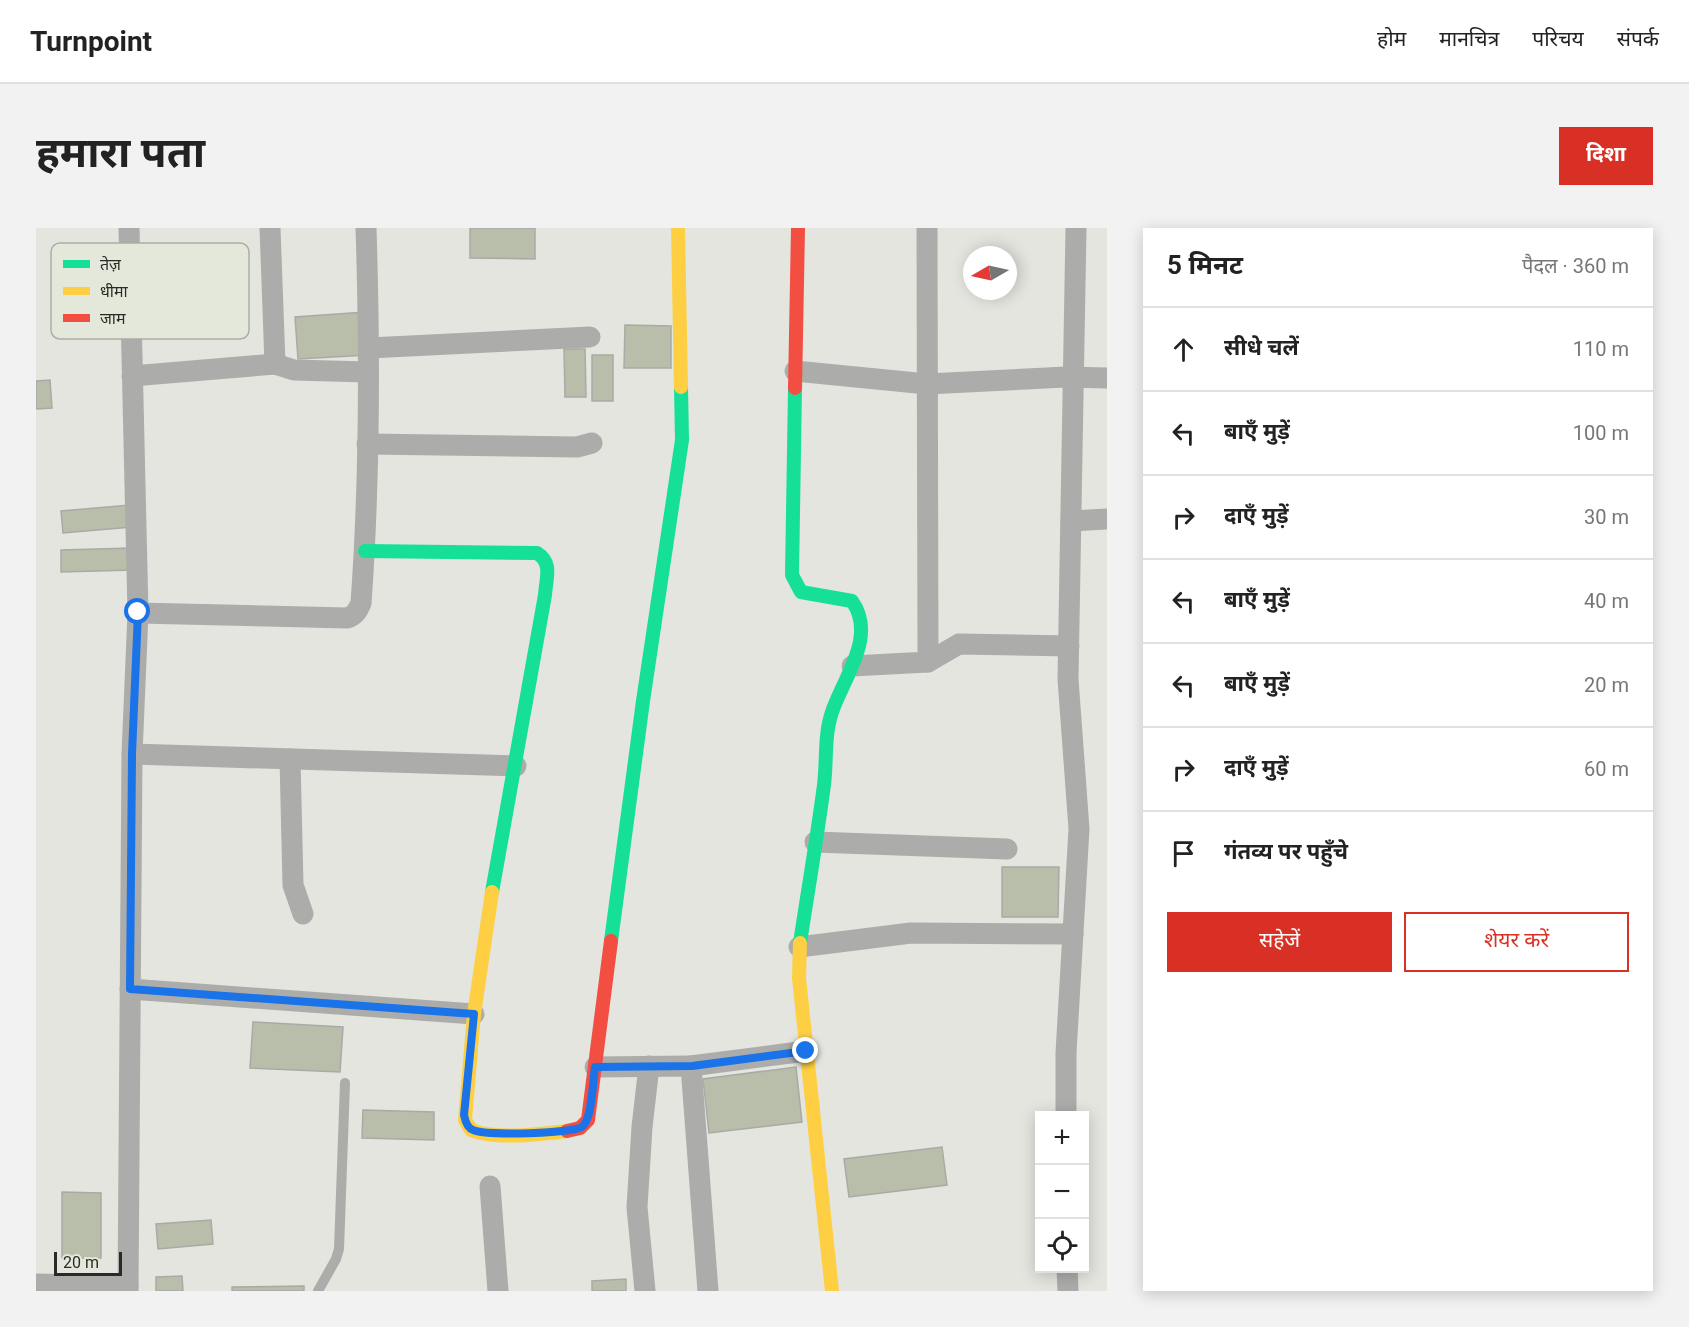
<!DOCTYPE html>
<html lang="hi">
<head>
<meta charset="utf-8">
<style>
	body { margin:0; font-family:Roboto,"Noto Sans Devanagari",sans-serif; background:#f2f2f2; color:#222 }
	.controls { position:absolute; right:18px; bottom:18px; display:grid; overflow:hidden; border-radius:0px; box-shadow:0 3px 15px #0003 }
	.controls button { width:54px; height:54px; display:grid; place-items:center; padding:0; border:0; border-bottom:2px solid #e0e0e0; background:#fff; color:#222; font:30px sans-serif }
	.compass { position:absolute; left:927px; top:18px; width:54px; height:54px; border-radius:50%; background:#fff; box-shadow:0 3px 15px #0003; rotate:261deg }
	.scale { position:absolute; left:18px; bottom:15px; width:68px; box-sizing:border-box; padding-left:6px; border:3px solid #292b26; border-top:0; font-size:16px; line-height:21px; white-space:nowrap; color:#292b26; -webkit-text-stroke:4px #e4e8db; paint-order:stroke }
	.stop { position:absolute; width:18px; height:18px; margin:-14px; border:4px solid #1a73e8; border-radius:50%; background:#fff }
	.stop.end { background:#1a73e8; border-color:#fff; box-shadow:0 2px 6px #0008 }
	.list { margin:0; padding:0; list-style:none }
	h2 { display:flex; justify-content:space-between; align-items:center; height:78px; margin:0; padding:0 24px; font-size:26px }
	h2 small { font-size:20px; font-weight:400; color:#767676 }
	.list li { display:grid; grid-template-columns:39px 1fr auto; gap:18px; align-items:center; box-sizing:border-box; height:84px; padding:0 24px; border-top:2px solid #e0e0e0 }
	.list b { display:block; font-size:22px; white-space:nowrap }
	.list em { font-size:20px; font-style:normal; color:#767676 }
	.actions { display:flex; gap:12px; padding:18px 24px }
	.actions a { flex:1; padding:14px 0; border:2px solid #d93025; border-radius:0px; text-align:center; font-size:21px; color:#d93025 }
	.actions .main { background:#d93025; color:#fff }
	.icon { flex:none; width:33px; height:33px; fill:none; stroke:currentColor; stroke-width:2; stroke-linecap:round; stroke-linejoin:round }
	.map { position:relative; flex:none; width:1071px; height:1063px; overflow:hidden; border-radius:0px }
	header { display:flex; align-items:center; gap:36px; box-sizing:border-box; height:84px; padding:0 30px; background:#fff; border-bottom:2px solid #e0e0e0 }
	header strong { font-size:28px }
	nav { display:flex; gap:33px; margin-inline-start:auto; font-size:21px }
	.intro { display:flex; align-items:center; justify-content:space-between; box-sizing:border-box; height:144px; padding:0 36px }
	h1 { margin:0; font-size:42px }
	.button { padding:15px 27px; border-radius:0px; background:#d93025; color:#fff; font-size:21px; font-weight:700 }
	main { display:flex; gap:36px; padding:0 36px }
	aside { flex:1; background:#fff; border-radius:0px; box-shadow:0 3px 15px #0003 }
	.map>svg:first-child { display:block }
</style>
</head>
<body>
<header>
<strong>Turnpoint</strong>
<nav><a>होम</a><a>मानचित्र</a><a>परिचय</a><a>संपर्क</a></nav>
</header>
<div class="intro"><h1>हमारा पता</h1><a class="button">दिशा</a></div>
<main>
<div class="map">
<svg width="1071" height="1063" viewBox="0 0 1071 1063">
	<rect width="100%" height="100%" fill="#e3e5de"/>
	<g fill="#b9beab" stroke="#a9aaa5" stroke-width="1.5">
		<polygon points="434,0 499,0 499,31 434,30"/>
		<polygon points="329,84 332,127 262,131 259,89"/>
		<polygon points="589,97 635,98 635,140 588,140"/>
		<polygon points="528,121 549,121 550,169 529,169"/>
		<rect x="556" y="127" width="21" height="46"/>
		<polygon points="14,152 16,180 0,181 0,153"/>
		<polygon points="94,277 96,299 27,305 25,283"/>
		<polygon points="96,320 97,342 25,344 25,322"/>
		<polygon points="966,639 1023,639 1022,689 966,689"/>
		<polygon points="217,794 307,799 304,844 214,840"/>
		<polygon points="760,839 766,894 673,905 667,851"/>
		<polygon points="327,882 398,884 398,912 326,910"/>
		<polygon points="906,919 911,957 813,969 808,931"/>
		<polygon points="26,964 65,965 65,1030 26,1030"/>
		<polygon points="175,992 177,1016 122,1021 120,996"/>
		<polygon points="146,1048 147,1063 120,1063 120,1049"/>
		<polygon points="590,1051 590,1063 556,1063 556,1053"/>
		<polygon points="268,1058 268,1063 196,1063 196,1059"/>
	</g>
	<g fill="none" stroke-linecap="round" stroke-linejoin="round">
		<polyline stroke="#acadaa" stroke-width="10" points="282,1063 300,1031 303,1021 309,855"/>
		<g stroke="#acadaa" stroke-width="21">
			<polyline points="234,0 239,136 258,142 332,144"/>
			<polyline points="333,120 554,109"/>
			<polyline points="759,143 891,156 1030,149 1071,150"/>
			<polyline points="96,148 239,136"/>
			<polyline points="331,216 541,219 556,215"/>
			<polyline points="1035,293 1071,291"/>
			<path d="M102 385 311 390C319 388 322 382 325 375 334 250 334 125 330 0"/>
			<polyline points="892,434 923,416 1033,418"/>
			<polyline points="816,438 892,434 891,0"/>
			<polyline points="96,526 480,538"/>
			<polyline points="254,531 257,657 267,686"/>
			<polyline points="779,614 971,621"/>
			<polyline points="763,719 875,705 1037,706"/>
			<polyline points="94,761 438,786"/>
			<polyline points="655,838 770,823"/>
			<polyline points="559,839 655,838 672,1063"/>
			<polyline points="1030,888 1030,825 1043,601 1032,451 1040,0"/>
			<polyline points="454,958 462,1063"/>
			<polyline points="1031,1040 1032,1063"/>
			<polyline points="0,1056 92,1058"/>
			<polyline points="92,1063 96,526 102,385 93,0"/>
			<polyline points="609,1063 601,979 606,899 613,838"/>
		</g>
		<g stroke="#16e098" stroke-width="14">
			<path d="M759 160 756 347 765 364 816 373C841 408 808 449 796 484 788 507 791 533 788 557 781 610 772 662 764 715"/>
			<path d="M329 323 501 325C517 335 510 350 509 367L456 664"/>
			<polyline points="575,713 607,473 646,212 645,159"/>
		</g>
		<g stroke="#ffcf43" stroke-width="14">
			<polyline points="642,0 645,159"/>
			<path d="M456 664 438 786 429 892 435 902C459 912 505 906 531 903"/>
			<polyline points="764,715 763,750 796,1063"/>
		</g>
		<g stroke="#f24e42" stroke-width="14">
			<polyline points="759,160 762,0"/>
			<polyline points="531,903 544,900 552,892 575,713"/>
		</g>
	</g>
	<g fill="none" stroke-linecap="round" stroke-linejoin="round">
		<path stroke="#1a73e8" stroke-width="8" d="M102 384 96 526 94 761 438 786 428 887C429 892 431 900 437 902 449 908 539 906 547 898 556 890 557 852 559 839L656 838 770 823"/>
	</g>
	<rect x="15" y="15" width="198" height="96" rx="9" fill="#e4e8db" stroke="#acafa5" stroke-width="1.5"/>
	<rect x="27" y="32" width="27" height="8" fill="#16e098"/>
	<rect x="27" y="59" width="27" height="8" fill="#ffcf43"/>
	<rect x="27" y="86" width="27" height="8" fill="#f24e42"/>
	<g font-size="16" fill="#292b26">
		<text x="64" y="42">तेज़</text>
		<text x="64" y="69">धीमा</text>
		<text x="64" y="96">जाम</text>
	</g>
</svg>
<div class="controls">
<button>+</button>
<button>−</button>
<button><svg class="icon" aria-label="locate" viewBox="0 0 24 24"><circle cx="12" cy="12" r="6"/><path d="M12 2v4M12 18v4M2 12h4M18 12h4"/></svg></button>
</div>
<svg class="compass" viewBox="-18 -18 36 36"><path d="M0-13l5 13h-10z" fill="#e53935"/><path d="M0 13l5-13h-10z" fill="#767676"/></svg>
<div class="scale">20 m</div>
<div class="stop" style="left:102px;top:384px"></div>
<div class="stop end" style="left:770px;top:823px"></div>
</div>
<aside>
<h2>5 मिनट<small>पैदल · 360 m</small></h2>
<ul class="list">
<li><svg class="icon" aria-label="ahead" viewBox="0 0 24 24"><path d="M12 20V5M6 11l6-6 6 6"/></svg><div><b>सीधे चलें</b></div><em>110 m</em></li>
<li><svg class="icon" aria-label="left" viewBox="0 0 24 24"><path d="M17 20v-9H6M10 6l-5 5 5 5"/></svg><div><b>बाएँ मुड़ें</b></div><em>100 m</em></li>
<li><svg class="icon" aria-label="right" viewBox="0 0 24 24"><path d="M7 20v-9h11M14 6l5 5-5 5"/></svg><div><b>दाएँ मुड़ें</b></div><em>30 m</em></li>
<li><svg class="icon" aria-label="left" viewBox="0 0 24 24"><path d="M17 20v-9H6M10 6l-5 5 5 5"/></svg><div><b>बाएँ मुड़ें</b></div><em>40 m</em></li>
<li><svg class="icon" aria-label="left" viewBox="0 0 24 24"><path d="M17 20v-9H6M10 6l-5 5 5 5"/></svg><div><b>बाएँ मुड़ें</b></div><em>20 m</em></li>
<li><svg class="icon" aria-label="right" viewBox="0 0 24 24"><path d="M7 20v-9h11M14 6l5 5-5 5"/></svg><div><b>दाएँ मुड़ें</b></div><em>60 m</em></li>
<li><svg class="icon" aria-label="arrive" viewBox="0 0 24 24"><path d="M6 21V4h12l-3 4 3 4H6"/></svg><div><b>गंतव्य पर पहुँचे</b></div></li>
</ul>
<div class="actions"><a class="main">सहेजें</a><a>शेयर करें</a></div>
</aside>
</main>
</body>
</html>
